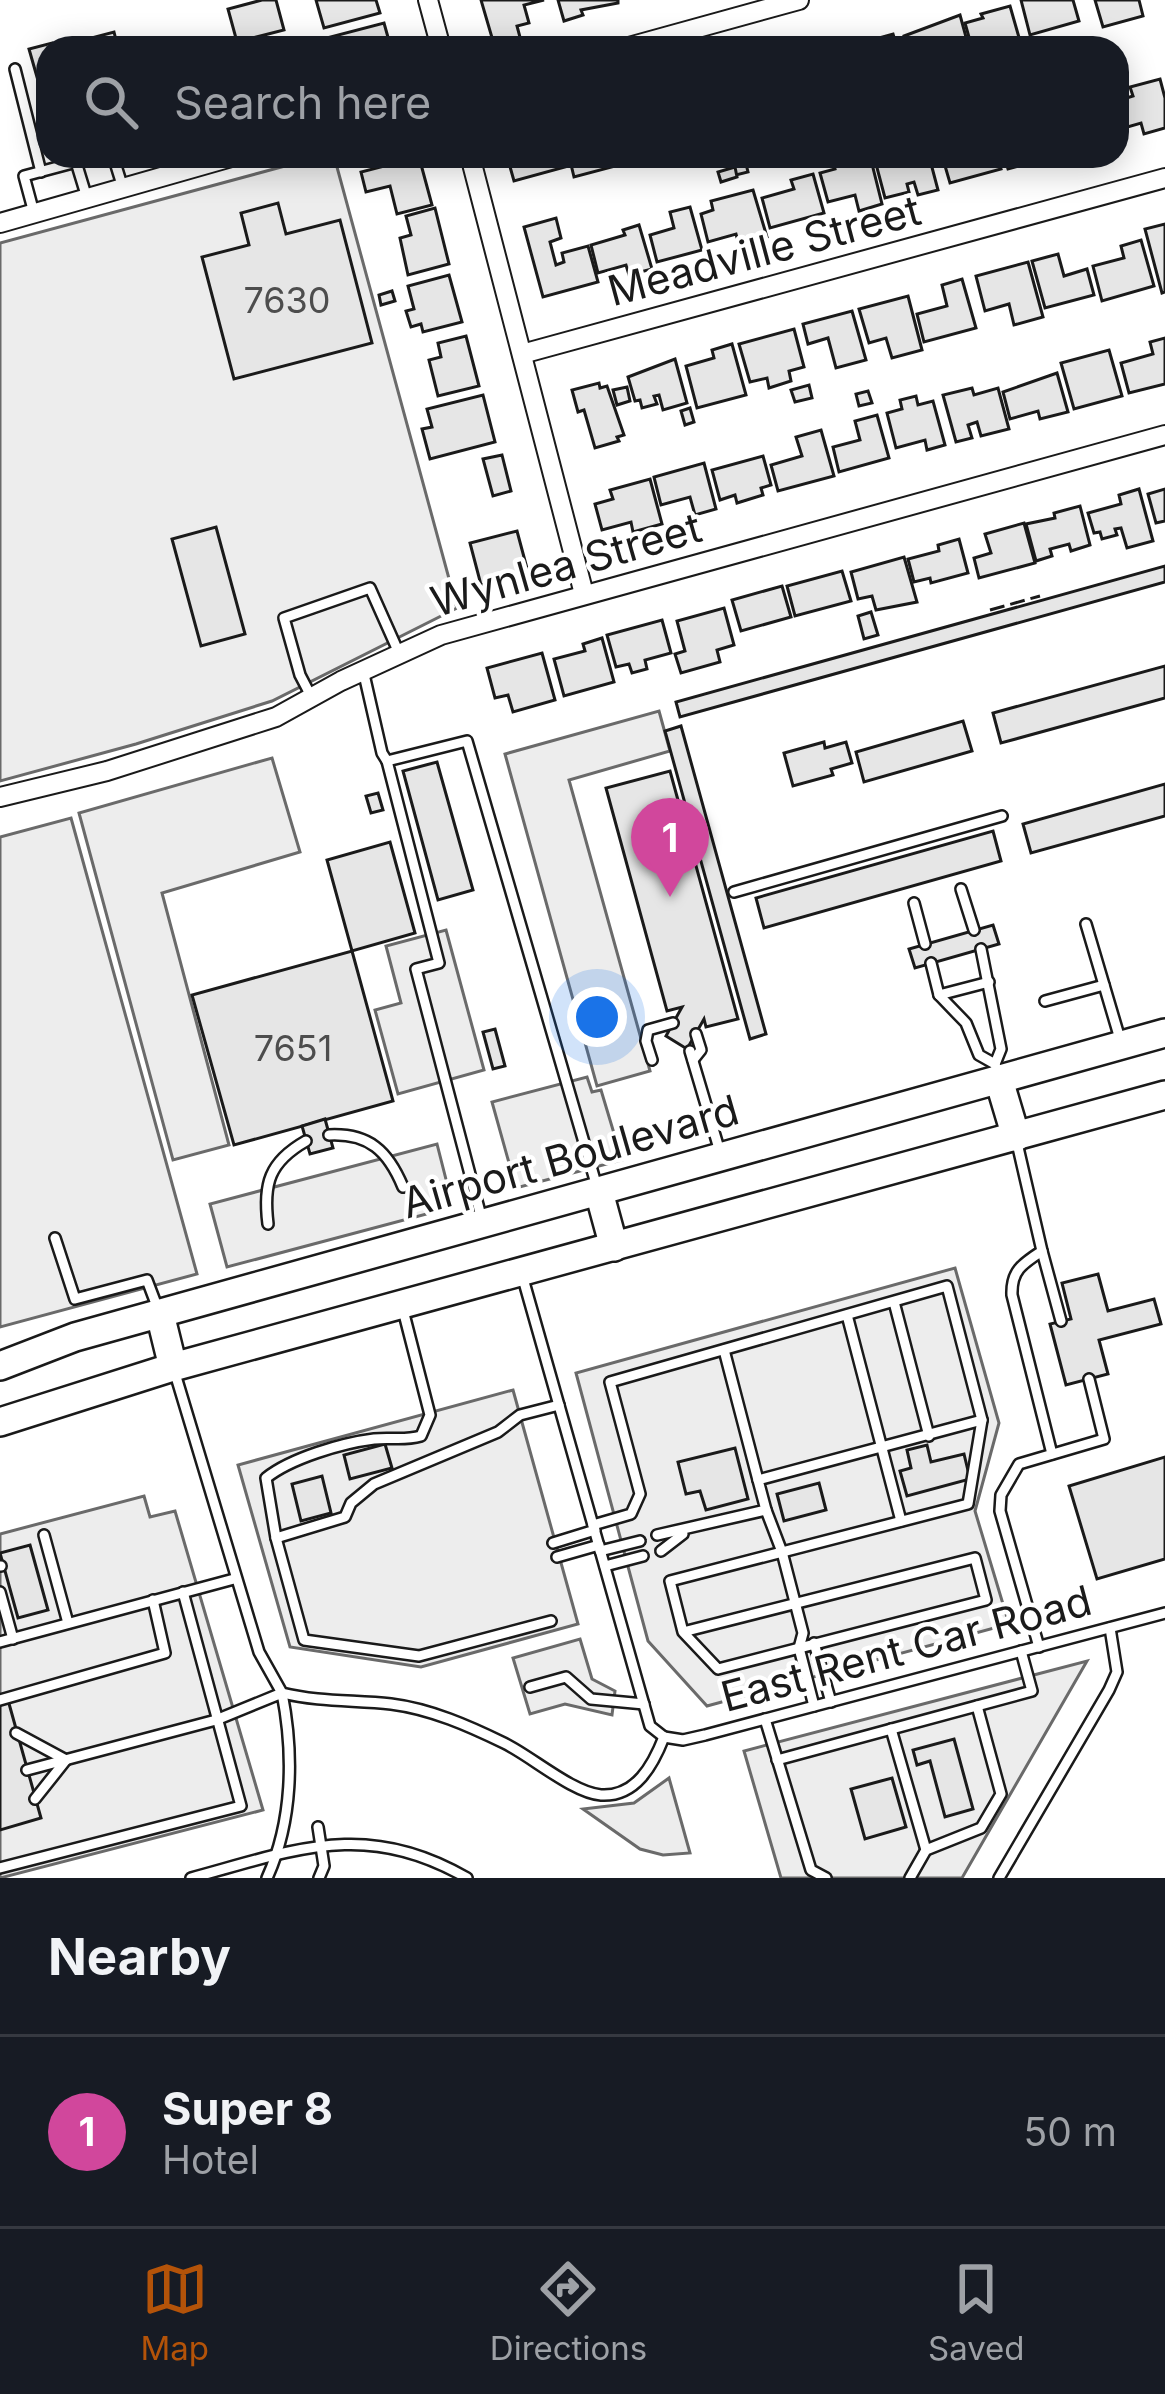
<!DOCTYPE html>
<html lang="en">
<head>
<meta charset="utf-8">
<style>
	body { margin:0; font-family:Inter,sans-serif; background:#242831; color:#f1f3f6 }
	.you { position:absolute; left:597px; top:1017px; width:42px; height:42px; margin:-30px; border:9px solid #fff; border-radius:50%; background:#1a73e8; box-shadow:0 0 0 18px #1a73e833 }
	.badge { display:grid; place-items:center; width:78px; height:78px; border-radius:50%; background:#b45309; color:#fff; font-size:39px; font-weight:700 }
	.pin { position:absolute; translate:-50% -99px; filter:drop-shadow(0 3px 6px #0008) }
	.pin::after { content:''; position:absolute; top:63px; width:42px; height:36px; background:inherit; clip-path:polygon(0 0,100% 0,50% 100%) }
	.list { margin:0; padding:0; list-style:none }
	h2 { display:flex; justify-content:space-between; align-items:center; height:156px; margin:0; padding:0 48px; font-size:51px }
	h2 small { font-size:39px; font-weight:400; color:#9ea1a6 }
	.list li { display:grid; grid-template-columns:78px 1fr auto; gap:36px; align-items:center; box-sizing:border-box; height:192px; padding:0 48px; border-top:3px solid #363941 }
	.list b { display:block; font-size:45px; white-space:nowrap }
	.list p { margin:0; font-size:39px; white-space:nowrap; color:#9ea1a6 }
	.list em { font-size:39px; font-style:normal; color:#9ea1a6 }
	.icon { flex:none; width:66px; height:66px; fill:none; stroke:currentColor; stroke-width:2; stroke-linecap:round; stroke-linejoin:round }
	.map { position:relative; flex:none; width:1165px; height:1878px; overflow:hidden }
	.search { position:absolute; background:#171b24; box-shadow:0 6px 30px #0003; left:36px; right:36px; top:36px; height:132px; display:flex; align-items:center; gap:30px; box-sizing:border-box; padding:0 42px; border-radius:36px; color:#9ea1a6; font-size:45px }
	.sheet { height:348px; background:#171b24 }
	nav { display:flex; justify-content:space-around; align-items:center; box-sizing:border-box; height:168px; border-top:3px solid #363941; background:#171b24; font-size:33px; color:#9ea1a6 }
	nav a { display:grid; justify-items:center; gap:6px }
	nav .on { color:#b45309 }
	.map>svg:first-child { display:block }
</style>
</head>
<body>
<div class="map">
<svg width="1165" height="1878" viewBox="0 0 1165 1878">
	<rect width="100%" height="100%" fill="#fff"/>
	<g fill="#ededed" stroke="#6a6a6a" stroke-width="3">
		<polygon points="322,156 334,156 457,608 272,701 136,744 0,781 0,243"/>
		<polygon points="659,711 670,751 569,780 650,1071 597,1086 505,754"/>
		<polygon points="272,758 300,852 162,893 229,1145 173,1160 79,813"/>
		<polygon points="71,818 197,1274 0,1327 0,837"/>
		<polygon points="446,930 484,1070 398,1094 375,1010 401,1003 386,946"/>
		<polygon points="587,1077 592,1092 601,1090 622,1160 516,1188 492,1102"/>
		<polygon points="437,1144 453,1207 227,1267 210,1204"/>
		<polygon points="955,1268 999,1423 975,1511 1009,1624 707,1706 648,1641 576,1373"/>
		<polygon points="513,1390 578,1624 421,1667 290,1647 238,1465"/>
		<polygon points="144,1496 150,1517 175,1511 263,1810 0,1878 0,1534"/>
		<polygon points="580,1639 592,1679 615,1691 612,1715 565,1704 530,1714 513,1658"/>
		<polygon points="1087,1661 962,1878 781,1878 744,1751"/>
		<polygon points="669,1778 690,1853 663,1855 640,1849 583,1809 634,1803"/>
	</g>
	<g fill="#e6e6e6" stroke="#1a1a1a" stroke-width="3">
		<polygon points="262,0 276,0 284,30 237,42 228,9"/>
		<polygon points="316,0 376,0 380,13 324,28"/>
		<polygon points="481,0 544,0 524,5 529,23 517,26 521,41 495,48"/>
		<polygon points="558,0 618,0 618,3 581,10 583,15 564,21"/>
		<polygon points="1021,0 1073,0 1079,21 1030,35"/>
		<polygon points="1095,0 1139,0 1143,16 1103,27"/>
		<polygon points="1010,6 1022,48 972,48 965,23 983,18 981,14"/>
		<polygon points="960,15 969,48 907,48 904,36"/>
		<polygon points="384,23 391,48 317,48 315,41"/>
		<polygon points="114,32 118,48 98,48 95,37"/>
		<polygon points="893,34 897,48 843,48"/>
		<polygon points="52,43 53,48 48,48 48,104 45,105 29,49"/>
		<polygon points="1160,79 1165,98 1165,128 1144,134 1141,123 1117,130 1117,101 1133,96 1130,87"/>
		<polygon points="507,156 562,156 565,167 514,181"/>
		<polygon points="569,156 621,156 623,164 574,177"/>
		<polygon points="625,156 659,156 627,165"/>
		<polygon points="841,156 870,156 882,204 859,211 855,195 828,202 820,173 835,169 832,159"/>
		<polygon points="905,156 929,156 938,190 918,195 914,182 907,184 909,192 885,198 876,164"/>
		<polygon points="954,156 997,156 1001,169 950,183 943,159"/>
		<polygon points="1004,156 1053,156 1008,169"/>
		<polygon points="419,157 432,205 397,214 390,186 366,192 361,172"/>
		<polygon points="745,160 748,172 736,175 733,163"/>
		<polygon points="735,167 737,177 721,182 718,172"/>
		<polygon points="813,174 824,213 770,228 762,198 794,189 791,180"/>
		<polygon points="753,190 767,237 739,245 736,234 708,242 701,214 713,210 711,201"/>
		<polygon points="278,203 286,234 340,220 372,343 234,379 202,257 249,245 241,213"/>
		<polygon points="690,207 702,250 657,262 650,235 674,228 670,212"/>
		<polygon points="435,208 449,264 408,275 400,238 411,235 406,216"/>
		<polygon points="556,218 561,238 550,242 556,265 564,262 562,253 588,246 598,282 543,297 524,227"/>
		<polygon points="1165,224 1165,292 1162,293 1145,229"/>
		<polygon points="639,225 652,269 629,275 626,265 598,273 591,245 625,235 623,230"/>
		<polygon points="1141,240 1154,286 1102,301 1093,266 1124,258 1121,246"/>
		<polygon points="1058,254 1064,276 1087,269 1094,295 1045,308 1032,261"/>
		<polygon points="1028,262 1043,317 1014,325 1009,304 985,311 976,276"/>
		<polygon points="449,275 462,322 423,332 421,324 411,327 406,311 414,309 408,286"/>
		<polygon points="962,279 976,328 924,342 917,314 947,306 942,285"/>
		<polygon points="392,291 395,301 381,305 379,295"/>
		<polygon points="908,296 922,350 892,358 886,338 869,343 859,309"/>
		<polygon points="852,311 866,360 836,368 828,338 808,344 803,324"/>
		<polygon points="794,329 804,367 789,371 791,381 769,388 767,378 750,382 739,344"/>
		<polygon points="466,336 479,386 438,396 429,360 441,357 438,343"/>
		<polygon points="1165,338 1165,384 1129,393 1121,363 1153,354 1150,342"/>
		<polygon points="732,344 746,395 697,408 686,366 714,358 712,350"/>
		<polygon points="1109,350 1122,396 1074,409 1061,363"/>
		<polygon points="675,359 687,403 663,410 659,395 654,396 657,404 642,408 640,400 635,401 628,377"/>
		<polygon points="1057,373 1068,412 1040,419 1038,411 1010,419 1003,392"/>
		<polygon points="599,383 600,388 607,386 624,435 617,437 619,441 595,448 584,410 578,412 572,390"/>
		<polygon points="809,385 812,398 795,402 791,390"/>
		<polygon points="627,387 630,401 617,405 613,390"/>
		<polygon points="972,388 974,395 998,388 1009,429 981,436 977,422 968,425 972,438 956,442 943,395"/>
		<polygon points="868,391 872,403 859,406 856,394"/>
		<polygon points="483,395 495,442 430,459 422,429 432,427 427,409"/>
		<polygon points="916,396 918,405 933,401 945,445 927,450 925,440 896,448 887,413 902,409 900,400"/>
		<polygon points="690,408 694,422 685,425 681,411"/>
		<polygon points="877,415 889,458 839,472 833,447 860,440 855,421"/>
		<polygon points="821,430 834,476 778,491 771,465 802,456 796,437"/>
		<polygon points="502,455 511,491 493,496 483,459"/>
		<polygon points="763,456 771,485 761,488 763,495 737,503 735,495 720,500 712,470"/>
		<polygon points="704,463 716,509 695,515 690,497 661,505 654,477"/>
		<polygon points="650,479 662,524 633,532 631,522 602,530 595,504 613,499 610,490"/>
		<polygon points="1139,489 1153,541 1127,548 1121,528 1115,529 1117,535 1102,539 1100,532 1094,533 1088,513 1121,504 1119,495"/>
		<polygon points="1165,489 1165,521 1156,523 1148,494"/>
		<polygon points="1080,506 1090,545 1071,551 1069,544 1050,549 1052,556 1036,561 1026,524 1055,518 1054,513"/>
		<polygon points="1024,523 1035,563 979,578 974,558 991,553 985,534"/>
		<polygon points="216,527 245,634 201,646 172,539"/>
		<polygon points="517,531 528,572 481,585 470,543"/>
		<polygon points="959,539 968,573 931,583 930,578 914,582 908,559 939,551 938,545"/>
		<polygon points="904,557 917,602 876,610 872,596 858,599 851,572"/>
		<polygon points="1165,566 1165,582 680,717 676,702"/>
		<polygon points="842,571 851,601 795,616 787,586"/>
		<polygon points="782,586 791,617 741,631 732,600"/>
		<polygon points="724,608 734,645 717,650 720,662 681,673 675,654 685,651 677,621"/>
		<polygon points="871,612 878,635 864,639 858,616"/>
		<polygon points="662,620 671,653 645,660 647,669 632,673 629,664 616,667 607,635"/>
		<polygon points="602,638 614,682 564,696 554,659 585,651 583,644"/>
		<polygon points="542,653 555,700 513,712 508,695 495,698 487,668"/>
		<polygon points="1165,666 1165,698 1001,743 993,713"/>
		<polygon points="963,721 972,751 864,782 856,752"/>
		<polygon points="681,726 766,1034 750,1039 665,731"/>
		<polygon points="824,742 825,748 846,742 852,763 831,769 833,775 793,786 784,753"/>
		<polygon points="437,762 473,890 438,900 403,771"/>
		<polygon points="670,771 738,1019 706,1027 704,1019 687,1049 666,1036 682,1007 667,1011 606,788"/>
		<polygon points="1165,784 1165,816 1031,853 1023,824"/>
		<polygon points="378,793 383,810 371,813 366,796"/>
		<polygon points="993,831 1001,861 764,928 756,898"/>
		<polygon points="390,842 415,933 352,951 327,860"/>
		<polygon points="993,925 999,944 915,968 909,949"/>
		<polygon points="352,951 393,1101 234,1145 192,995"/>
		<polygon points="495,1029 505,1066 493,1069 483,1032"/>
		<polygon points="325,1119 333,1148 310,1154 302,1126"/>
		<polygon points="1098,1274 1108,1311 1154,1299 1161,1324 1099,1340 1108,1374 1066,1385 1050,1324 1071,1319 1062,1283"/>
		<polygon points="385,1444 392,1468 350,1479 344,1455"/>
		<polygon points="927,1445 931,1462 964,1454 970,1479 907,1496 900,1471 911,1468 907,1450"/>
		<polygon points="735,1448 748,1499 706,1510 700,1491 686,1494 678,1462"/>
		<polygon points="1165,1457 1165,1559 1097,1579 1069,1486"/>
		<polygon points="322,1476 331,1513 301,1521 292,1484"/>
		<polygon points="819,1483 826,1510 784,1521 777,1494"/>
		<polygon points="30,1545 48,1610 18,1618 0,1553"/>
		<polygon points="8,1700 41,1818 0,1830 0,1702"/>
		<polygon points="954,1739 973,1809 945,1817 930,1761 917,1765 913,1750"/>
		<polygon points="892,1778 906,1827 865,1839 851,1789"/>
	</g>
	<g fill="none" stroke-linecap="round" stroke-linejoin="round">
		<g stroke="#1a1a1a" stroke-width="14">
			<g id="service">
				<polyline points="15,69 41,172"/>
				<polyline points="113,156 123,188"/>
				<polyline points="76,162 87,198"/>
				<polyline points="34,213 24,176 99,156"/>
				<polyline points="363,670 382,753 387,761"/>
				<polyline points="312,698 300,675 284,618 370,588 399,653"/>
				<polyline points="961,889 974,930"/>
				<polyline points="734,892 1002,816"/>
				<polyline points="914,903 925,944"/>
				<polyline points="1086,924 1120,1039"/>
				<polyline points="981,949 1001,1049 995,1064 999,1078"/>
				<polyline points="931,963 939,995 966,1023 979,1055 995,1064"/>
				<polyline points="939,995 989,982"/>
				<polyline points="1045,1001 1104,985"/>
				<polyline points="690,1051 720,1152"/>
				<polyline points="652,1060 646,1041 648,1030 673,1023"/>
				<polyline points="693,1060 701,1050 696,1034"/>
				<path d="M329 1135C369 1133 388 1151 403 1187"/>
				<path d="M1017 1143 1042 1251C1022 1264 1011 1271 1012 1295L1052 1454"/>
				<polyline points="482,1220 416,969 439,963 387,761 467,741 597,1187"/>
				<path d="M268 1224C263 1184 269 1162 306 1141"/>
				<polyline points="55,1238 75,1299 147,1280 158,1309"/>
				<polyline points="1042,1251 1061,1321"/>
				<polyline points="522,1275 650,1726 664,1737"/>
				<polyline points="894,1302 929,1436"/>
				<path d="M403 1310 430 1415 421 1436C403 1441 392 1437 374 1439 342 1443 291 1458 266 1478L276 1538 304 1640 419 1656 551 1621"/>
				<polyline points="847,1315 901,1521"/>
				<polyline points="724,1350 758,1480"/>
				<path d="M174 1370 259 1652 282 1693C319 1702 354 1700 391 1704 431 1709 469 1726 504 1743 531 1756 573 1793 601 1795 636 1797 653 1765 664 1737"/>
				<polyline points="766,1510 782,1552 803,1633 799,1648 814,1706"/>
				<polyline points="593,1525 631,1514 640,1494 610,1382 947,1286 982,1420 758,1480 766,1510 657,1535"/>
				<polyline points="44,1535 68,1623"/>
				<polyline points="276,1538 345,1517 351,1503 374,1484 498,1432 520,1415 559,1405"/>
				<polyline points="553,1543 595,1530"/>
				<polyline points="600,1551 640,1541"/>
				<polyline points="661,1551 683,1534"/>
				<polyline points="557,1557 599,1545"/>
				<polyline points="0,1566 1,1566"/>
				<polyline points="605,1566 643,1556"/>
				<polyline points="0,1592 13,1639"/>
				<polyline points="683,1632 975,1558 986,1600 718,1669 683,1632 670,1581 968,1504 982,1420"/>
				<polyline points="0,1642 234,1579"/>
				<polyline points="814,1643 831,1702"/>
				<polyline points="1039,1647 1000,1511 1001,1495 1019,1464 1104,1439 1089,1379"/>
				<polyline points="530,1687 566,1677 591,1699 644,1704"/>
				<polyline points="0,1700 165,1653 153,1600"/>
				<polyline points="765,1719 811,1870 826,1878"/>
				<polyline points="891,1729 926,1850"/>
				<polyline points="16,1733 66,1760"/>
				<polyline points="664,1737 683,1740 705,1735 1165,1613"/>
				<polyline points="777,1760 1032,1691 1021,1651"/>
				<path d="M27 1770 216 1720 282 1693C294 1754 293 1821 267 1878"/>
				<polyline points="35,1799 66,1760"/>
				<polyline points="318,1827 324,1866 319,1878"/>
				<polyline points="0,1868 241,1806 183,1592"/>
				<path d="M191 1878C295 1850 366 1819 467 1878"/>
				<polyline points="910,1878 926,1850 981,1828 1001,1794 977,1706"/>
				<polyline points="999,1878 1109,1690 1117,1672 1110,1628"/>
			</g>
		</g>
		<g stroke="#1a1a1a" stroke-width="22">
			<g id="minor">
				<polyline points="428,0 441,48"/>
				<polyline points="625,48 799,0"/>
				<polyline points="470,156 584,594"/>
				<polyline points="0,223 235,156"/>
				<polyline points="522,354 1165,178"/>
				<polyline points="0,797 107,771 276,717 341,681 441,635 1165,435"/>
			</g>
		</g>
		<g stroke="#1a1a1a" stroke-width="32">
			<g id="primary">
				<polyline points="999,1080 1016,1137"/>
				<polyline points="599,1192 614,1247"/>
				<polyline points="160,1314 173,1367"/>
				<polyline points="0,1366 75,1337 1165,1033"/>
				<polyline points="0,1422 173,1367 1165,1095"/>
			</g>
		</g>
		<use href="#service" stroke="#fff" stroke-width="9"/>
		<use href="#minor" stroke="#fff" stroke-width="18"/>
		<use href="#primary" stroke="#fff" stroke-width="27"/>
		<polyline stroke="#1a1a1a" stroke-width="3" stroke-dasharray="15 6" stroke-linecap="butt" points="990,610 1040,596"/>
	</g>
	<g text-anchor="middle" dominant-baseline="central" stroke-width="9" stroke-linejoin="round" paint-order="stroke">
		<g font-size="36" fill="#4d4d4d">
			<text x="287" y="300">7630</text>
			<text x="293" y="1048">7651</text>
		</g>
		<g font-size="42" fill="#1a1a1a" stroke="#fff">
			<text transform="translate(764 250) rotate(-15)">Meadville Street</text>
			<text transform="translate(566 564) rotate(-16)">Wynlea Street</text>
			<text transform="translate(570 1156) rotate(-16)">Airport Boulevard</text>
			<text transform="translate(906 1648) rotate(-15)">East Rent Car Road</text>
		</g>
	</g>
</svg>
<div class="you"></div>
<div class="pin badge" style="left:670px;top:897px;background:#d1479c">1</div>
<div class="search"><svg class="icon" aria-label="search" viewBox="0 0 24 24"><circle cx="10" cy="10" r="6"/><path d="M15 15l6 6"/></svg>Search here</div>
</div>
<section class="sheet">
<h2>Nearby<small></small></h2>
<ul class="list">
<li><span class="badge" style="background:#d1479c">1</span><div><b>Super 8</b><p>Hotel</p></div><em>50 m</em></li>
</ul>
</section>
<nav>
<a class="on"><svg class="icon" aria-label="map" viewBox="0 0 24 24"><path d="M3 6l6-2 6 2 6-2v14l-6 2-6-2-6 2zM9 4v14M15 6v14"/></svg>Map</a>
<a><svg class="icon" aria-label="directions" viewBox="0 0 24 24"><path d="M12 3l9 9-9 9-9-9zM9 14v-3h6M13 9l2 2-2 2"/></svg>Directions</a>
<a><svg class="icon" aria-label="saved" viewBox="0 0 24 24"><path d="M7 4h10v16l-5-4-5 4z"/></svg>Saved</a>
</nav>
</body>
</html>
